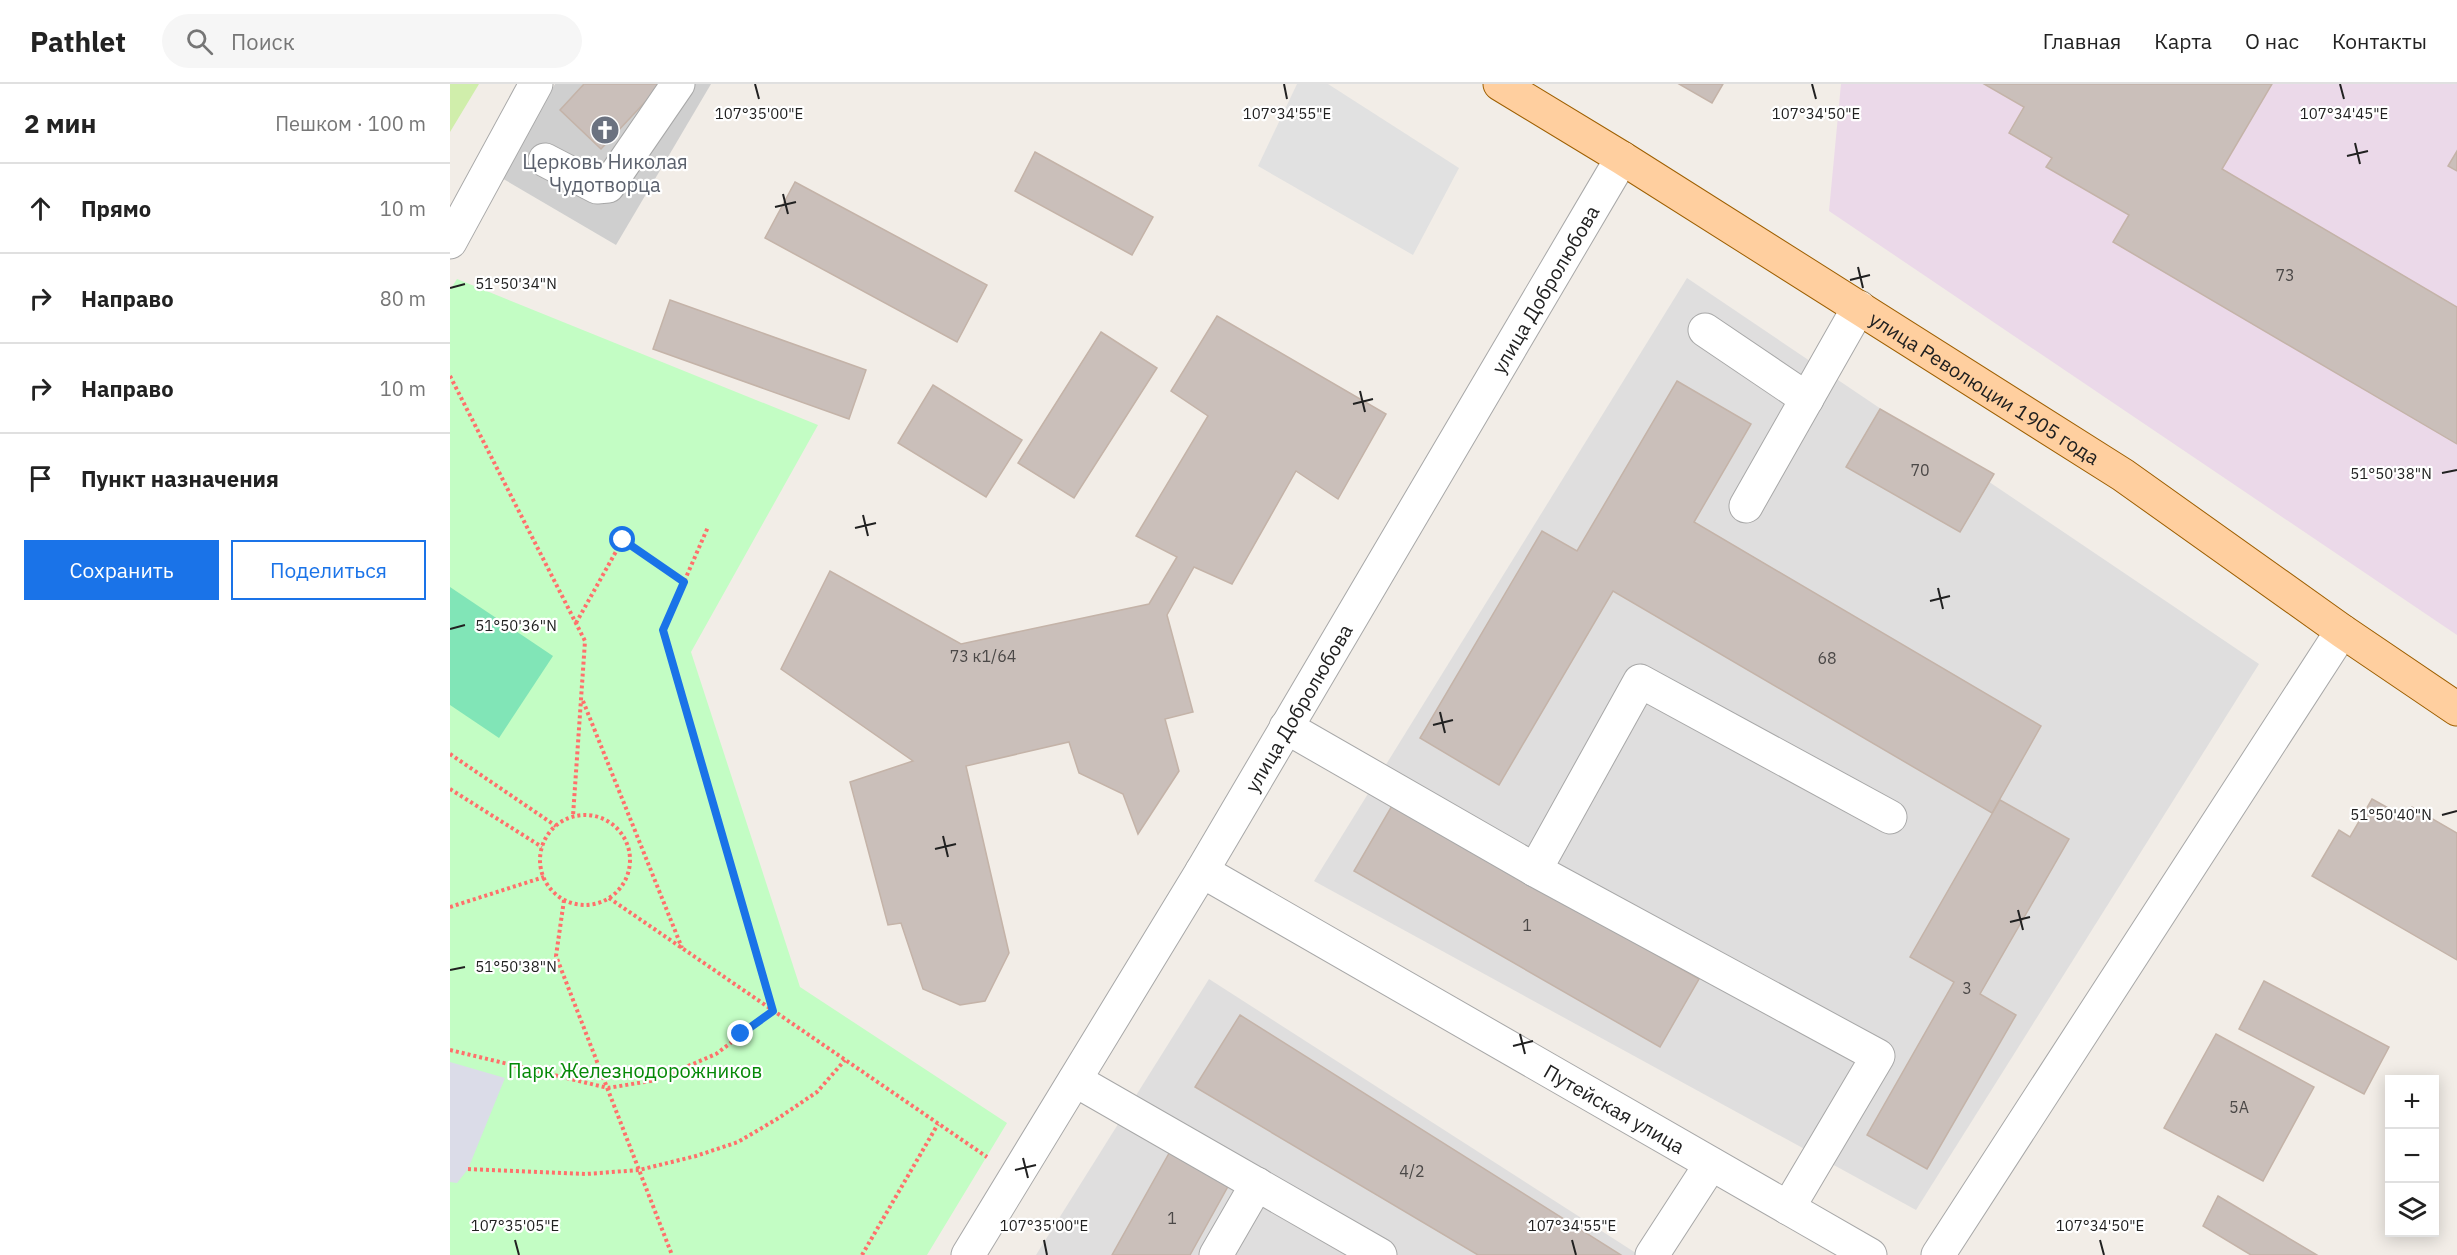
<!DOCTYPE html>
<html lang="ru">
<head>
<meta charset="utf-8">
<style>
	body { margin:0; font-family:"IBM Plex Sans",sans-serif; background:#f6f6f6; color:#222 }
	.controls { position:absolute; right:18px; bottom:18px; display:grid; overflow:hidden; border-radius:0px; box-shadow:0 3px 15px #0003 }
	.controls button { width:54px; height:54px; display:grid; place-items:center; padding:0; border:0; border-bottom:2px solid #e0e0e0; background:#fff; color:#222; font:30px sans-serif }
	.stop { position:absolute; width:18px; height:18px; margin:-14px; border:4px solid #1a73e8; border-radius:50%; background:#fff }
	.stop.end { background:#1a73e8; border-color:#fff; box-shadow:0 2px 6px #0008 }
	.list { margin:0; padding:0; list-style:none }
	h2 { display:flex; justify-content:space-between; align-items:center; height:78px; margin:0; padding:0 24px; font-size:26px }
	h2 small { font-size:20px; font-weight:400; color:#767676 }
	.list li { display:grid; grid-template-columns:39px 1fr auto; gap:18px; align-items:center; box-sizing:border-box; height:90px; padding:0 24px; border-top:2px solid #e0e0e0 }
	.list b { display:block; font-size:22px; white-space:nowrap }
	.list em { font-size:20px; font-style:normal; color:#767676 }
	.actions { display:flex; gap:12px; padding:18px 24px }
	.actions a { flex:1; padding:14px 0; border:2px solid #1a73e8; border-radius:0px; text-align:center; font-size:21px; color:#1a73e8 }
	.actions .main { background:#1a73e8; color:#fff }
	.icon { flex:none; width:33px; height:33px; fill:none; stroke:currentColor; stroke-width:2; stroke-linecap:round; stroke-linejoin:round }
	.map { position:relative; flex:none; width:2007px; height:1171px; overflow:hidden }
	header { display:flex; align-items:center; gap:36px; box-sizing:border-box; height:84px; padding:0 30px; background:#fff; border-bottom:2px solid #e0e0e0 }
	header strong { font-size:28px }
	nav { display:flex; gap:33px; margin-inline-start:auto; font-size:21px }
	.search { width:420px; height:54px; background:#f6f6f6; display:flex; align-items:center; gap:15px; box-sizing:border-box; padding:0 21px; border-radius:33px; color:#767676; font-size:22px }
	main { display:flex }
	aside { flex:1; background:#fff }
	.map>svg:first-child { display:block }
</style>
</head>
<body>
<header>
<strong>Pathlet</strong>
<div class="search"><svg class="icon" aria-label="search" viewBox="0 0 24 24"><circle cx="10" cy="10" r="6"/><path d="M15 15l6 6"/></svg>Поиск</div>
<nav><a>Главная</a><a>Карта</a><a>О нас</a><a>Контакты</a></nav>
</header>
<main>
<aside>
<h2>2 мин<small>Пешком · 100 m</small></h2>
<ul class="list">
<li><svg class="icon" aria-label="ahead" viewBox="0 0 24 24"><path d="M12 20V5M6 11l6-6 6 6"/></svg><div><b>Прямо</b></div><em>10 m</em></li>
<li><svg class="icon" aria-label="right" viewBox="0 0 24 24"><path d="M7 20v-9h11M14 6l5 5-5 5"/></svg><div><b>Направо</b></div><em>80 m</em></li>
<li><svg class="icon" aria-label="right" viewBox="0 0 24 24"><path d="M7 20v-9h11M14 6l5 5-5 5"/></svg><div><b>Направо</b></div><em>10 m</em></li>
<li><svg class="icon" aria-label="arrive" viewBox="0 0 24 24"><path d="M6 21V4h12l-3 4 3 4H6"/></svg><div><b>Пункт назначения</b></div></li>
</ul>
<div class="actions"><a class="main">Сохранить</a><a>Поделиться</a></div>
</aside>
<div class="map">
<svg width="2007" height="1171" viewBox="0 0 2007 1171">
	<rect width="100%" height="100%" fill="#f2ede7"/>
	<g fill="#dfdede">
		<polygon points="1237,194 1809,580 1466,1126 864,797"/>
		<polygon points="759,895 1189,1171 586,1171"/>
	</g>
	<polygon fill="#ebd9e9" points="1391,0 2007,0 2007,551 1379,127"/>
	<polygon fill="#cfcfcf" points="105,0 261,0 166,161 50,93"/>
	<polygon fill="#d0eeab" points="0,0 29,0 0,48"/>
	<polygon fill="#c3fdc4" points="7,195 368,341 241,568 350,903 557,1039 477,1171 0,1171 0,206"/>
	<polygon fill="#81e5b7" points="0,503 103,572 49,654 0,621"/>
	<polygon fill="#e1e1e1" points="847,0 878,0 1009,84 963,171 808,82"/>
	<polygon fill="#dbdce8" points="0,978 55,994 18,1085 7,1099 0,1098"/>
	<g fill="#cabfba" stroke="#c4b3a8" stroke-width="1.5">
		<polygon points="134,0 212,0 151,65 110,26"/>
		<polygon points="1229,0 1273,0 1262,19"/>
		<polygon points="1534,0 1822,0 1772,85 2007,223 2007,360 1663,158 1679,131 1596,83 1602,74 1559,49 1574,23"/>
		<polygon points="2007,67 2007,87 1998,82"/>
		<polygon points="585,68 703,133 682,171 565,107"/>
		<polygon points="345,98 537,201 507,258 315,154"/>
		<polygon points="220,216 416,286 399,335 203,265"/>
		<polygon points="767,232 936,330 888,415 846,387 782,500 744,483 717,531 743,628 715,635 729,687 688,750 673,710 629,689 619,658 516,682 559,869 535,917 510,921 473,905 451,839 438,841 400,698 463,677 331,585 380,487 511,560 699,520 727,473 686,452 758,332 721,307"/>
		<polygon points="651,248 707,284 624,414 568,379"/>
		<polygon points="1227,297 1301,340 1244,438 1591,642 1542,729 1163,507 1049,701 970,654 1092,447 1127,467"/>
		<polygon points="483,301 572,356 536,413 448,359"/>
		<polygon points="1430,325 1544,390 1510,448 1396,383"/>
		<polygon points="1922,715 1956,734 1962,723 2007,749 2007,876 1862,792 1889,746 1900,753"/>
		<polygon points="1550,716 1619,755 1530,910 1566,931 1477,1085 1417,1051 1504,898 1460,873"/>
		<polygon points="943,720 1249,895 1210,963 904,787"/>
		<polygon points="1814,897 1939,963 1914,1010 1789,945"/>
		<polygon points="790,931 1171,1171 1028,1171 745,1003"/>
		<polygon points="1766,950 1864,1003 1813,1097 1714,1044"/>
		<polygon points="722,1064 781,1097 740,1171 662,1171"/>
		<polygon points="1768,1112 1867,1171 1801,1171 1753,1142"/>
	</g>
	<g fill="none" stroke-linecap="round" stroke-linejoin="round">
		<g stroke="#a8a8a8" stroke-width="35">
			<g id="minor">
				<polyline points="95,76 147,103 158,102 228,0"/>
				<polyline points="0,158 86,0"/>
				<polyline points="1255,246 1357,315"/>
				<polyline points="1296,422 1409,223"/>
				<polyline points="836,643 1085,786 1190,597 1440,733"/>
				<polyline points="1085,786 1428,972 1338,1124"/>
				<path id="s1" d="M752 787 1420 1171"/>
				<polyline points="625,996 930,1171"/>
				<path id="s2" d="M518 1171 752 787 1172 74"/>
				<polyline points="766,1171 807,1100"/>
				<polyline points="1202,1171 1261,1080"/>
				<polyline points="1488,1171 1892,547"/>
			</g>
		</g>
		<g stroke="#9e5f00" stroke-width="35">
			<g id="major">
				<path id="s3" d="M1050 0 1172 74 1673 391 1892 547 2007 625"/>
			</g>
		</g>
		<g stroke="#ff706b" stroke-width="4" stroke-dasharray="3 3" stroke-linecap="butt">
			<polyline points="0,292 135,557 123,732"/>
			<polyline points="126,539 173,455 234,498"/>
			<polyline points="133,617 232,864"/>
			<polyline points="0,670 106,742"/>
			<polyline points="0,705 92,763"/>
			<circle cx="135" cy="776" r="45"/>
			<polyline points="159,814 537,1073"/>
			<polyline points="114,816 106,872 222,1171"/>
			<polyline points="0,823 94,793"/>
			<polyline points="0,966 158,1004 206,996 266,970 323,927 213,546 258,443"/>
			<polyline points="18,1085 136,1090 189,1086 246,1072 288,1058 327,1035 367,1008 395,976"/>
			<polyline points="412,1171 488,1040"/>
		</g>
		<use href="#minor" stroke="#fff" stroke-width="33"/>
		<use href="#major" stroke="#ffcf9f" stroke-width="33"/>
	</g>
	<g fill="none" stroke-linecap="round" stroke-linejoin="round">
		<polyline stroke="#1a73e8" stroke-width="8" points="173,456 234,498 213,546 323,927 291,950"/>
	</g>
	<path fill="none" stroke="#212121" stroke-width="2" d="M305 0 309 15M834 0 837 15M1362 0 1366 15M1890 0 1894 15M1905 59 1910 80M1897 72 1918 67M333 110 338 130M325 123 346 118M1408 183 1413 204M1400 196 1420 191M0 204 15 200M910 307 915 328M903 320 923 315M1992 389 2007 386M413 431 418 452M405 444 426 439M1488 504 1493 525M1480 517 1500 512M0 545 15 541M990 628 995 649M983 641 1003 636M1992 731 2007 727M493 752 498 773M485 765 506 760M1568 826 1573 846M1560 838 1580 833M0 886 15 883M1070 950 1075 970M1063 962 1083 957M573 1074 578 1094M565 1086 586 1081M65 1156 69 1171M594 1156 597 1171M1122 1156 1126 1171M1650 1156 1654 1171"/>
	<defs>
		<g id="church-disc" transform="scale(1.5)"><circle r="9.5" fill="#6b7280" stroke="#fff"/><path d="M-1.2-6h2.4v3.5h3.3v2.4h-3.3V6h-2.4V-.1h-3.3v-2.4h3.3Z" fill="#fff"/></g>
	</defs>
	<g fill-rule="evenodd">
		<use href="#church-disc" x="155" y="46"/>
	</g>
	<g text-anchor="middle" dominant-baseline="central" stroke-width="4.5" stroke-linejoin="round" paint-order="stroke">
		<g font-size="16" fill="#4b4847">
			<text x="1835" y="191">73</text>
			<text x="1470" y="386">70</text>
			<text x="533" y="572">73 к1/64</text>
			<text x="1377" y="574">68</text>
			<text x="1077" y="841">1</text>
			<text x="1517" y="904">3</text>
			<text x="1789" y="1023">5А</text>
			<text x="962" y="1087">4/2</text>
			<text x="722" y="1134">1</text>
		</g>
		<g font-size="20" fill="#5b616d" stroke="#fff">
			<text x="155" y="77">Церковь Николая<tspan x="155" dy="23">Чудотворца</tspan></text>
		</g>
		<g font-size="20" fill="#212121" stroke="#fff">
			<text stroke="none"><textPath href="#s2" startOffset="1125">улица Добролюбова</textPath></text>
			<text stroke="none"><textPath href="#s3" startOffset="572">улица Революции 1905 года</textPath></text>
			<text stroke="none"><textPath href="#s2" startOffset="639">улица Добролюбова</textPath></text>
			<text stroke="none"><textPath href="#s1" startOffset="476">Путейская улица</textPath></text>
		</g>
		<g font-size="20" fill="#058907" stroke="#fff">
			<text x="185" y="986">Парк Железнодорожников</text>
		</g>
	</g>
	<g font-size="15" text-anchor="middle" fill="#212121" stroke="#fff" stroke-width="4.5" stroke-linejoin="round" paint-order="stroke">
		<text x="309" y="35">107°35'00"E</text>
		<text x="837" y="35">107°34'55"E</text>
		<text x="1366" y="35">107°34'50"E</text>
		<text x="1894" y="35">107°34'45"E</text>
		<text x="66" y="205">51°50'34"N</text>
		<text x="1941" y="395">51°50'38"N</text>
		<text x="66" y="547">51°50'36"N</text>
		<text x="1941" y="736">51°50'40"N</text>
		<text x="66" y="888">51°50'38"N</text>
		<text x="65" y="1147">107°35'05"E</text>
		<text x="594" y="1147">107°35'00"E</text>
		<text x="1122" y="1147">107°34'55"E</text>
		<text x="1650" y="1147">107°34'50"E</text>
	</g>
</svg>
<div class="controls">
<button>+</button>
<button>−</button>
<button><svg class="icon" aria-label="layers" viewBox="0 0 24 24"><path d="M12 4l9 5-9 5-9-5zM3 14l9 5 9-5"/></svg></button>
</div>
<div class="stop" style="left:173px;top:456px"></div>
<div class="stop end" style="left:291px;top:950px"></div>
</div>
</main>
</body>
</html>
